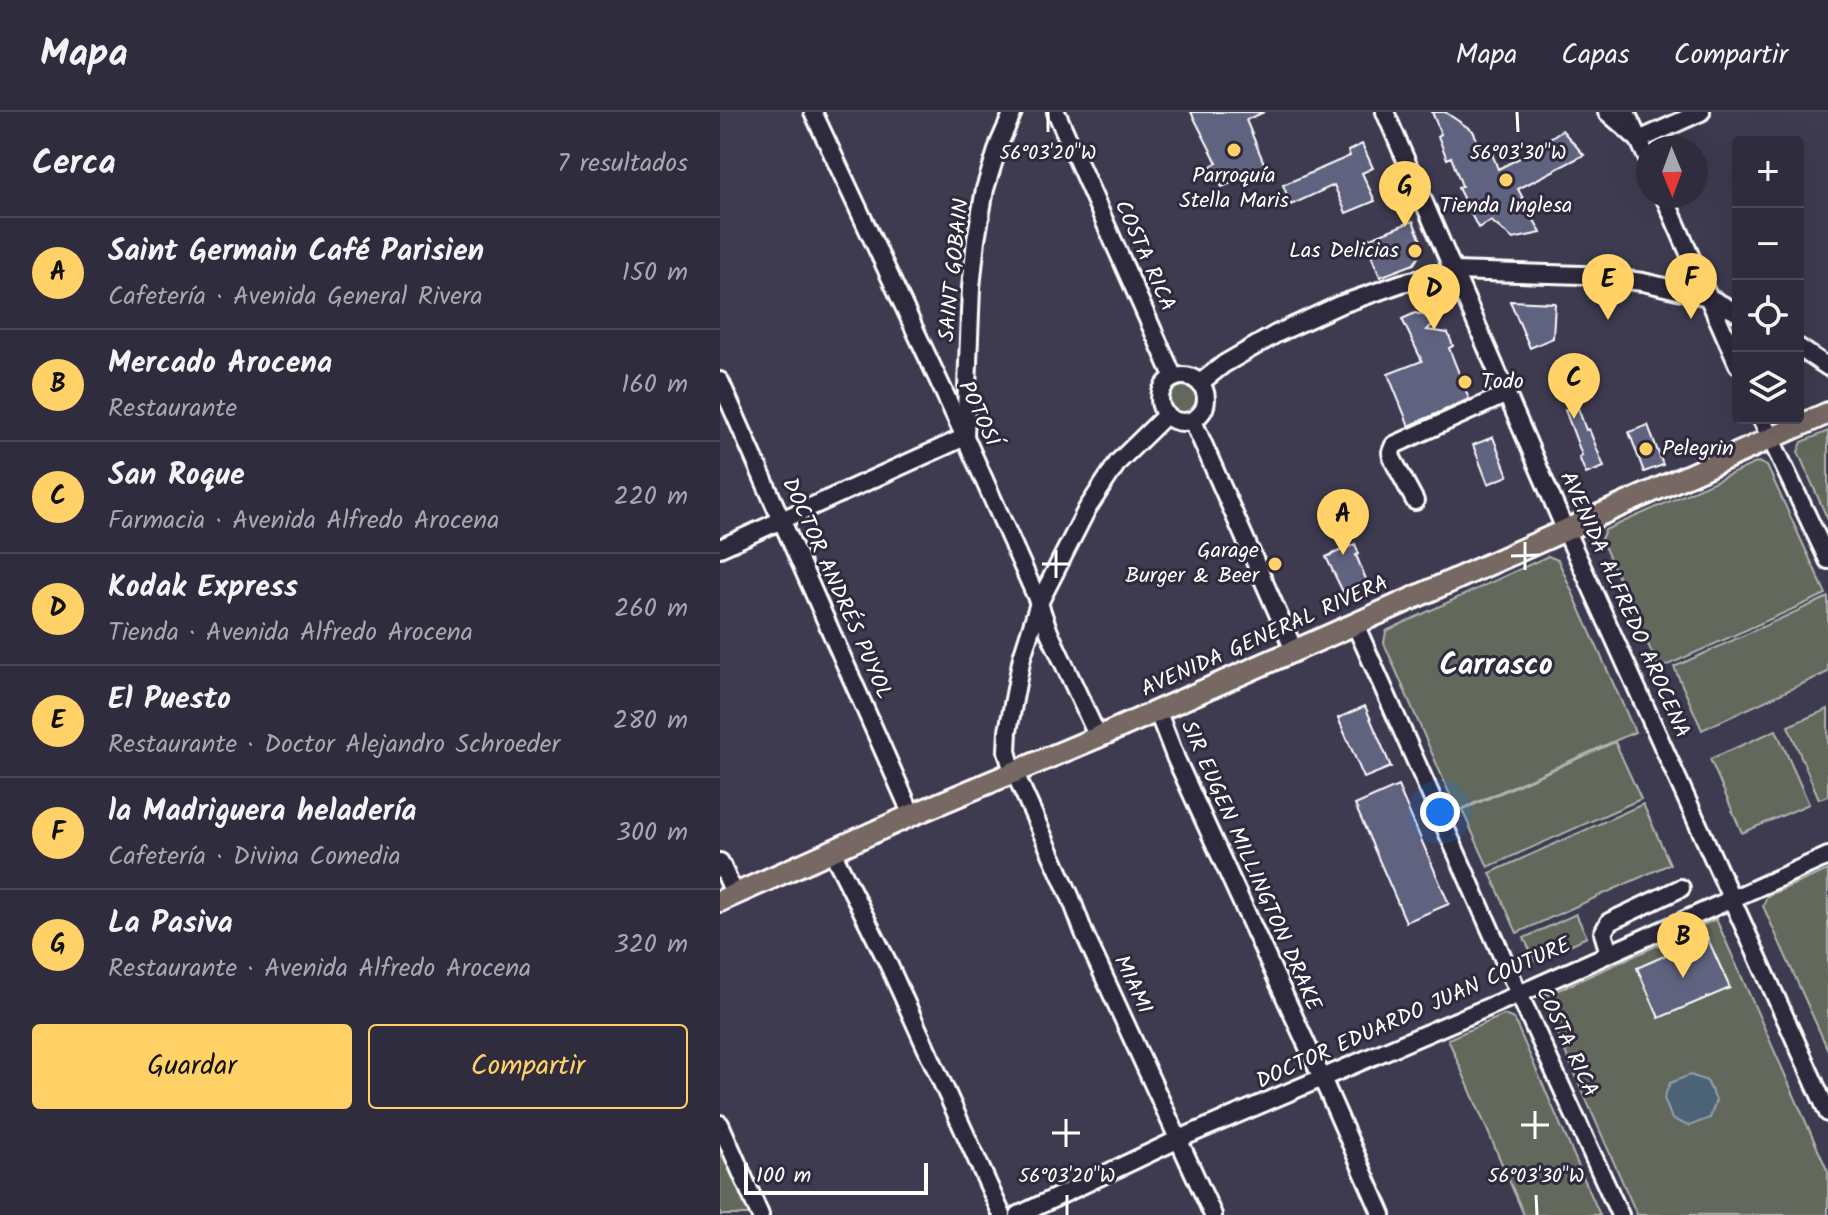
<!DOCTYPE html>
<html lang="es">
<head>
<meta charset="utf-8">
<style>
	body { margin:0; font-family:Kalam,sans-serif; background:#3a3848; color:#f1f3f6 }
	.controls { position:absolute; right:24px; top:24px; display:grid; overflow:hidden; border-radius:8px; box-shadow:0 8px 32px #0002 }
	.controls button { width:72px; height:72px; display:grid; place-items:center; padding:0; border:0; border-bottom:2px solid #494857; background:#2e2c3d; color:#f1f3f6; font:40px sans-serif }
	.compass { position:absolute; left:916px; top:24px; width:72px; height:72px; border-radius:50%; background:#2e2c3d; box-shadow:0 8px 32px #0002; rotate:179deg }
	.scale { position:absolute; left:24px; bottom:20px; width:184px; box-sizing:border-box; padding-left:8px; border:4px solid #fff; border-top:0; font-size:22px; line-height:28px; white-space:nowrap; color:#fff; -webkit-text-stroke:6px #2f2a3d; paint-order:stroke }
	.you { position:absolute; left:720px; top:700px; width:28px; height:28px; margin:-20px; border:6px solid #fff; border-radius:50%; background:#1a73e8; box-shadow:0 0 0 12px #1a73e833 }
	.badge { display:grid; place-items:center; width:52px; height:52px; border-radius:50%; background:#ffd166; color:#111; font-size:26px; font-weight:700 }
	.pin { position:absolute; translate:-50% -66px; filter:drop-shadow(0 2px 4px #0008) }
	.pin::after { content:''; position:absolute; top:42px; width:28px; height:24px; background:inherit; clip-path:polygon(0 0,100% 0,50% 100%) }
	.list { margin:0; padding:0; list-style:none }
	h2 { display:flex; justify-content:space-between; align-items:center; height:104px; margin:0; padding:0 32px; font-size:34px }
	h2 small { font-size:26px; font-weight:400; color:#a7a7b0 }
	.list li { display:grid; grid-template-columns:52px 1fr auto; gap:24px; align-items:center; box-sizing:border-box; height:112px; padding:0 32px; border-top:2px solid #494857 }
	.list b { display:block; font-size:30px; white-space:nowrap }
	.list p { margin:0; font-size:26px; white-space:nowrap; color:#a7a7b0 }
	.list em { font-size:26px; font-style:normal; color:#a7a7b0 }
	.actions { display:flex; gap:16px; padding:24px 32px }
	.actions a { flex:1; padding:18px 0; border:2px solid #ffd166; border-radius:8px; text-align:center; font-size:28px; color:#ffd166 }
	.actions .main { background:#ffd166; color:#111 }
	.icon { flex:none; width:44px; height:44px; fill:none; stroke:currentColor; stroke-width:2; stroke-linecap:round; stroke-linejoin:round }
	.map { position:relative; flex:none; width:1108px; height:1103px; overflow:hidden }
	header { display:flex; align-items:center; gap:48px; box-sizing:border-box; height:112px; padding:0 40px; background:#2e2c3d; border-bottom:2px solid #494857 }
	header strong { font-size:38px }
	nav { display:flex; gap:44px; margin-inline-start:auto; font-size:28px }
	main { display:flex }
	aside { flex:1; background:#2e2c3d }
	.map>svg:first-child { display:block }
</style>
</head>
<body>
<header>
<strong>Mapa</strong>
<nav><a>Mapa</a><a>Capas</a><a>Compartir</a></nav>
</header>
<main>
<aside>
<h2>Cerca<small>7 resultados</small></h2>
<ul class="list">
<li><span class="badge">A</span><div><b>Saint Germain Café Parisien</b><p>Cafetería · Avenida General Rivera</p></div><em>150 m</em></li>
<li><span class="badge">B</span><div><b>Mercado Arocena</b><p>Restaurante</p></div><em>160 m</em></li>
<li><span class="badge">C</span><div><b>San Roque</b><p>Farmacia · Avenida Alfredo Arocena</p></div><em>220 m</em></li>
<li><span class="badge">D</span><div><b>Kodak Express</b><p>Tienda · Avenida Alfredo Arocena</p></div><em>260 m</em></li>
<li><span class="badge">E</span><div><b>El Puesto</b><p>Restaurante · Doctor Alejandro Schroeder</p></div><em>280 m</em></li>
<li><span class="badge">F</span><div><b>la Madriguera heladería</b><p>Cafetería · Divina Comedia</p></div><em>300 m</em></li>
<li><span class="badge">G</span><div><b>La Pasiva</b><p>Restaurante · Avenida Alfredo Arocena</p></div><em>320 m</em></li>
</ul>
<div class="actions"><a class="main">Guardar</a><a>Compartir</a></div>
</aside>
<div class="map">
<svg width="1108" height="1103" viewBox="0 0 1108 1103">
	<rect width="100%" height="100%" fill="#3e3b51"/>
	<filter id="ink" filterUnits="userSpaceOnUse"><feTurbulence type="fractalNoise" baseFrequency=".0125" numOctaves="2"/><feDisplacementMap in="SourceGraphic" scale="16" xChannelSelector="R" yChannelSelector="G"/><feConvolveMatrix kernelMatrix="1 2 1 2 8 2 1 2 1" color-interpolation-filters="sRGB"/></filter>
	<g filter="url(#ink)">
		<g fill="#62685b" stroke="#b0b4ad" stroke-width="2">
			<circle cx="464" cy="288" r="14"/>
			<polygon points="1108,319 1108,408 1078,340 1082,330"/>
			<polygon points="1038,350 1047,354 1106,482 939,557 881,427 885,418"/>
			<polygon points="828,444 838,448 915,620 737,699 664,531 666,519"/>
			<polygon points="1108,485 1108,560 982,618 954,555"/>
			<polygon points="1108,597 1108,684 1099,687 1068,614"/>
			<polygon points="1056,618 1089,692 1022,721 990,647"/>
			<polygon points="895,630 921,687 768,755 742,698"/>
			<polygon points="923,692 950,752 797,821 770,761"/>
			<polygon points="1108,758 1108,938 1043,794 1047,784"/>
			<polygon points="856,802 867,825 815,849 804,826"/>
			<polygon points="996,807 1108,1060 1108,1103 917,1103 825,894 827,883"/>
			<polygon points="784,903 794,907 880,1103 804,1103 728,927"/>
			<polygon points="0,1026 34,1103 0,1103"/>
		</g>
		<polygon fill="#4c6277" stroke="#94a1ad" stroke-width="2" points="970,963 987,969 996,988 990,1006 969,1014 952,1007 944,986 950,971"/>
		<g fill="#616380" stroke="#fff" stroke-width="2">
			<polygon points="471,0 544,0 526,8 546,56 502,75 491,54 497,51"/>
			<polygon points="712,0 725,0 753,19 761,37 769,34 778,57 800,46 842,18 864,43 798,77 821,121 793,127 771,109 758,116 738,76 742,74 731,45 727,47 718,24 721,22"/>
			<polygon points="642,32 653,56 642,61 655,89 626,101 614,73 571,93 563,73 630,44 628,39"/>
			<polygon points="693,109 704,136 694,152 660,165 645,128"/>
			<polygon points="790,189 835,191 833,226 810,236"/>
			<polygon points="695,201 703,203 714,211 707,218 728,221 733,234 729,236 749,287 689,314 668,262 702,249 682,207"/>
			<polygon points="857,293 866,318 869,317 884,355 866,362 859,345 862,343 845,298"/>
			<polygon points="928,313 943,353 924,360 909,320"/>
			<polygon points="773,325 788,364 768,372 753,333"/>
			<polygon points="635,432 639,442 636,443 648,472 624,482 606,445"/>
			<polygon points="645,594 671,655 644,666 618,606"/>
			<polygon points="678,674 729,792 686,810 635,693"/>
			<polygon points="987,825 1010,876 939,906 917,856"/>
		</g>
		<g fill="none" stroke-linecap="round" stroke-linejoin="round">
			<g stroke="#fff" stroke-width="22">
				<g id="minor">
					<polyline points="93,0 245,325 319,491 329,520 378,625"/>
					<polyline points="336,0 454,266"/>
					<polyline points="665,0 845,417 1108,1001"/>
					<polyline points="887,0 919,28 981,0"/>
					<polyline points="906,0 928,48"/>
					<polyline points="944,84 1018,253"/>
					<polyline points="1078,235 1108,255"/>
					<circle cx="463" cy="287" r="23"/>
					<polyline points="0,269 192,703"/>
					<polyline points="480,271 504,252 556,222 619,193 682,171 734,159 863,163 923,170 988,185 1018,201"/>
					<polyline points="446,303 398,350 367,397 319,491 302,545 288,619 287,639 290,650 351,786 364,821 493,1103"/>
					<polyline points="1041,306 1108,448"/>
					<polyline points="473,309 574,538"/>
					<polyline points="695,389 672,346 671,340 674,333 787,282"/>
					<polyline points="0,436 245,325 251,176 256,128 265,77 279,32 293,0"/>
					<polyline points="635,512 799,882 900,1103"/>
					<polyline points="437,598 456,647 602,966 662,1103"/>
					<polyline points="112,739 166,847 282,1103"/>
					<polyline points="0,750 15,783"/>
					<polyline points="889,841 883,821 889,810 961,776"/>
					<polyline points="0,1012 40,1103"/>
					<polyline points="299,1103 459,1027 799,882 1108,744"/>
				</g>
			</g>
			<g stroke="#fff" stroke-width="26">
				<polyline id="major" points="0,789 192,703 378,625 635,512 1108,301"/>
			</g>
			<use href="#minor" stroke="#2f2a3d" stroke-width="16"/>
			<use href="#major" stroke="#776864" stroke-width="20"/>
		</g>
	</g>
	<path fill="none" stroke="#fff" stroke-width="3" d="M328 0V20M797 0 798 20M805 430V458M336 438V466M791 444 819 443M322 452H350M815 999V1027M346 1007V1035M801 1013H829M332 1021H360M347 1083V1103M816 1083 817 1103"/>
	<g fill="#ffd166" stroke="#2f2a3d" stroke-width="3">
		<circle cx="514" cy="38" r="8"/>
		<circle cx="786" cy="68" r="8"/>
		<circle cx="695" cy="139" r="8"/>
		<circle cx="745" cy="270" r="8"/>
		<circle cx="926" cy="337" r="8"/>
		<circle cx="555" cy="452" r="8"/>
	</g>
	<g text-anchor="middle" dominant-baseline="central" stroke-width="6" stroke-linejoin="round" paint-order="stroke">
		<g font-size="22" fill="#fff" stroke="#2f2a3d">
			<text x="514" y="64">Parroquía<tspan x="514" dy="25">Stella Maris</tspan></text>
			<text x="786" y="94">Tienda Inglesa</text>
			<text x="679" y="139" text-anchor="end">Las Delicias</text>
			<text x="761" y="270" text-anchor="start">Todo</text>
			<text x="942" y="337" text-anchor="start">Pelegrin</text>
			<text x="539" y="439" text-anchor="end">Garage<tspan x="539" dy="25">Burger &amp; Beer</tspan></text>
		</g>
		<g font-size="22" fill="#fff" stroke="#2f2a3d">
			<text transform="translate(424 144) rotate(66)">COSTA RICA</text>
			<text transform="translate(235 158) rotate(-84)">SAINT GOBAIN</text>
			<text transform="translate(258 302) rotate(65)">POTOSÍ</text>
			<text transform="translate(116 477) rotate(66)">DOCTOR ANDRÉS PUYOL</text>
			<text transform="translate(904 493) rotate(66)">AVENIDA ALFREDO AROCENA</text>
			<text transform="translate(545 525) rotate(-24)">AVENIDA GENERAL RIVERA</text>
			<text transform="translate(530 754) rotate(66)">SIR EUGEN MILLINGTON DRAKE</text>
			<text transform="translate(412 873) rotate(65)">MIAMI</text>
			<text transform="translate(694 902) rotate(-24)">DOCTOR EDUARDO JUAN COUTURE</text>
			<text transform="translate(846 930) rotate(65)">COSTA RICA</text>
		</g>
		<g font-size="30" font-weight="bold" fill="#fff" stroke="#2f2a3d">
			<text x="776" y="554">Carrasco</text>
		</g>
	</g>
	<g font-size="20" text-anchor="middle" fill="#fff" stroke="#2f2a3d" stroke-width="6" stroke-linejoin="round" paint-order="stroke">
		<text x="328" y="47">56°03'20"W</text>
		<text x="798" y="47">56°03'30"W</text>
		<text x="347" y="1070">56°03'20"W</text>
		<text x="816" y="1070">56°03'30"W</text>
	</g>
</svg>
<div class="controls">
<button>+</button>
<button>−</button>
<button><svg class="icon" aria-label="locate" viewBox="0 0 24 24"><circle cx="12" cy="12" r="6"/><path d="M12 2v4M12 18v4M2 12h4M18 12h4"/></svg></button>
<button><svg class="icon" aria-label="layers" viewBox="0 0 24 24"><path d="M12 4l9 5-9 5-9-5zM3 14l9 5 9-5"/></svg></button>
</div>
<svg class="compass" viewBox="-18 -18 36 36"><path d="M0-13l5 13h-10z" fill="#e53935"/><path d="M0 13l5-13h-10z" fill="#a7a7b0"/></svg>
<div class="scale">100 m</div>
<div class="you"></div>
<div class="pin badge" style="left:623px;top:443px">A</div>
<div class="pin badge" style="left:963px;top:866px">B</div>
<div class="pin badge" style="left:854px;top:307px">C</div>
<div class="pin badge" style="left:714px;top:218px">D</div>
<div class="pin badge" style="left:888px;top:208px">E</div>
<div class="pin badge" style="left:971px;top:207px">F</div>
<div class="pin badge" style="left:685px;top:115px">G</div>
</div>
</main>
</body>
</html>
